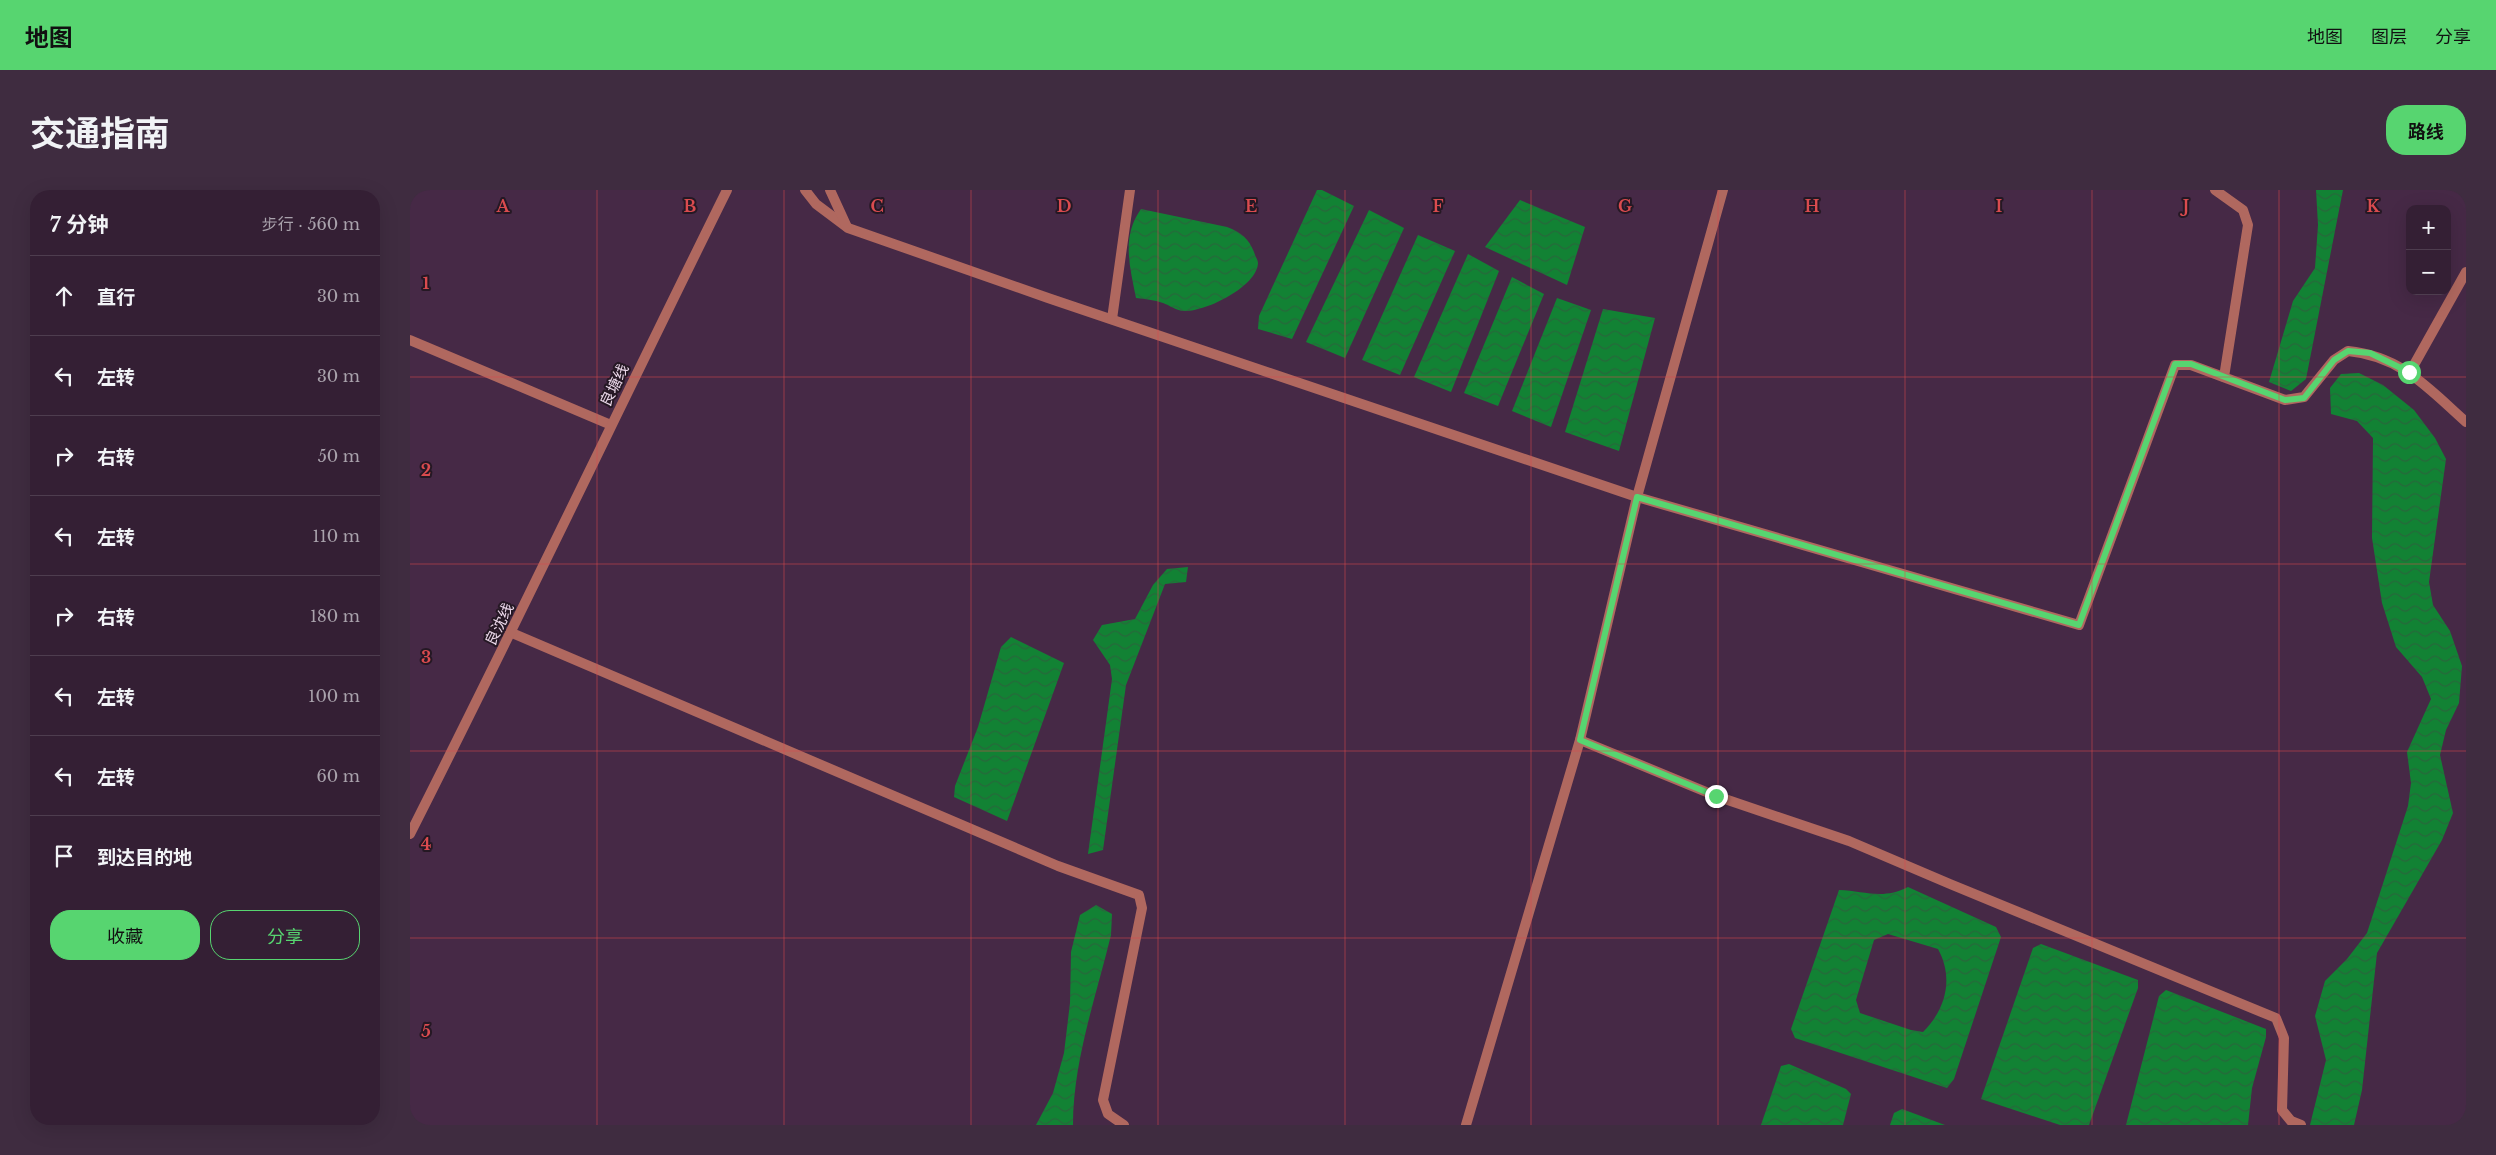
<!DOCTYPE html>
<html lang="zh">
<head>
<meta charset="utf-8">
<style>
	body { margin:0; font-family:"Libre Baskerville","Noto Sans SC",serif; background:#3f2c40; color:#f1f3f6 }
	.controls { position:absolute; right:15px; top:15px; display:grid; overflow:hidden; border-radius:10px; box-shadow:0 5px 20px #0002 }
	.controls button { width:45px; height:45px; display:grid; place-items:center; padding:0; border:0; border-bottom:1px solid #4e3d4f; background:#341f34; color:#f1f3f6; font:25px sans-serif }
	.stop { position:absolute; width:15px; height:15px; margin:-11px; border:4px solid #57d570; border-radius:50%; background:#fff }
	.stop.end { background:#57d570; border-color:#fff; box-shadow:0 1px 5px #0008 }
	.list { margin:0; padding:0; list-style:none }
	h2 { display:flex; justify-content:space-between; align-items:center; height:65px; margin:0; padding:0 20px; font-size:21px }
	h2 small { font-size:16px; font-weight:400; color:#a9a2ac }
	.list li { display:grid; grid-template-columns:32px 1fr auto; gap:15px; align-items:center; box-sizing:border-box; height:80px; padding:0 20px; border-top:1px solid #4e3d4f }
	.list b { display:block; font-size:19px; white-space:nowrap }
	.list em { font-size:16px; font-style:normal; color:#a9a2ac }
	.actions { display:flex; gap:10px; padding:15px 20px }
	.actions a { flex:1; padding:11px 0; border:1px solid #57d570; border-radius:20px; text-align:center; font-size:18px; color:#57d570 }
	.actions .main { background:#57d570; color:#111 }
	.icon { flex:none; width:28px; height:28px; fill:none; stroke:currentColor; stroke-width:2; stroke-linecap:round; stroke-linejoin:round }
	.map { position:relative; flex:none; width:2056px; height:935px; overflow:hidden; border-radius:20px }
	header { display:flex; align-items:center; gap:30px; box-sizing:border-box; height:70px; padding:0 25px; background:#57d570; color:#111 }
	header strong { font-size:24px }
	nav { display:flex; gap:28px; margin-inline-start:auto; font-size:18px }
	.intro { display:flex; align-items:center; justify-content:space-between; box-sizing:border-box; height:120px; padding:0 30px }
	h1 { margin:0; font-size:35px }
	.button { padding:12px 22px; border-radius:20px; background:#57d570; color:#111; font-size:18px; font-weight:700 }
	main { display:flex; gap:30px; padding:0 30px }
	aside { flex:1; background:#341f34; border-radius:20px; box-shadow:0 5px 20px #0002 }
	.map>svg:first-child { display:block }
</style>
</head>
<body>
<header>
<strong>地图</strong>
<nav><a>地图</a><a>图层</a><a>分享</a></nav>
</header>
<div class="intro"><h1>交通指南</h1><a class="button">路线</a></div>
<main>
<aside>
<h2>7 分钟<small>步行 · 560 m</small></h2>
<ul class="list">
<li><svg class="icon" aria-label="ahead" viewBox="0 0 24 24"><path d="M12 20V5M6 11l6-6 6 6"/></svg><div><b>直行</b></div><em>30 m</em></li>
<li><svg class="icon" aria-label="left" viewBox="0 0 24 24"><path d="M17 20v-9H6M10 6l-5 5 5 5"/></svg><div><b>左转</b></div><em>30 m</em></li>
<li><svg class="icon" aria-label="right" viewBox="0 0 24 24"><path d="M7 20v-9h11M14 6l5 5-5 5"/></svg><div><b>右转</b></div><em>50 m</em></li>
<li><svg class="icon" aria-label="left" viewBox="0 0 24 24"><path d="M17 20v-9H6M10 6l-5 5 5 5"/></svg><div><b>左转</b></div><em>110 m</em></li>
<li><svg class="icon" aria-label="right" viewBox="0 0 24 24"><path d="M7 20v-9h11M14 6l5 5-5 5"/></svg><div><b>右转</b></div><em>180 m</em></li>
<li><svg class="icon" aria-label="left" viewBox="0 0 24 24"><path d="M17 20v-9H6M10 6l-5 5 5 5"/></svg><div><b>左转</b></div><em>100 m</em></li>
<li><svg class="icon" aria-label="left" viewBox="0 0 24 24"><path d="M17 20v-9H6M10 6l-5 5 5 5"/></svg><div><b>左转</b></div><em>60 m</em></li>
<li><svg class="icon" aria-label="arrive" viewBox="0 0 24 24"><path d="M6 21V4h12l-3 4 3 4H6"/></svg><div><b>到达目的地</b></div></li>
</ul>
<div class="actions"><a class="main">收藏</a><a>分享</a></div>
</aside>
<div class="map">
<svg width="2056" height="935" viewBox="0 0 2056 935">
	<defs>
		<pattern id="water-waves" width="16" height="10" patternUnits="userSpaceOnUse" patternTransform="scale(1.25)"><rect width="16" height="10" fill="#128234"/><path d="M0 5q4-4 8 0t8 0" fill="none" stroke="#27683b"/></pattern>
	</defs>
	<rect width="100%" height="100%" fill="#462946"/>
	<g fill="url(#water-waves)" fill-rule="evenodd">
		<polygon points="907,0 912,0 944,16 882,149 848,139 849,126"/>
		<polygon points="1906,0 1933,0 1896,189 1881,201 1859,192 1883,111 1905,78 1908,35"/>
		<polygon points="1110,10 1175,37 1157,95 1075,57"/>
		<path d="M731 19 817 37C831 42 839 49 844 62 845 66 848 70 848 73 847 97 795 122 774 121 767 121 759 115 753 113 744 110 735 109 726 108 720 77 711 47 731 19Z"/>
		<polygon points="959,20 994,38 935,168 896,152"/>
		<polygon points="1008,45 1045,61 990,185 952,170"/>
		<polygon points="1058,64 1089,81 1041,202 1004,187"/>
		<polygon points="1102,87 1134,104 1088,216 1054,203"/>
		<polygon points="1147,108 1181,120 1141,237 1102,221"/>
		<polygon points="1193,119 1245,128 1209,261 1155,242"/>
		<polygon points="1949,183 1973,195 2004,220 2025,248 2036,269 2019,392 2023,415 2040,441 2052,476 2049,513 2036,540 2030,565 2043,623 2032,650 1967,763 1952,900 1944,935 1900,935 1916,870 1905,826 1915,791 1937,769 1957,743 1998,616 2001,593 1997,562 2021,509 2012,487 1986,457 1972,413 1962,348 1963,248 1947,231 1921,224 1920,198 1931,184"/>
		<polygon points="778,377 776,392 755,394 716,495 693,660 678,664 702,489 700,475 683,450 692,435 725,429 743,395 757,379"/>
		<polygon points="601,447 654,473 597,631 544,607 545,596 568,537 591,457"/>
		<path d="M1498 697 1586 737 1591 747 1544 889 1537 898 1385 848 1381 839 1429 700C1454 701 1474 710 1498 697ZM1478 744 1528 759C1544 788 1536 819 1513 842L1501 840 1450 823 1446 810 1464 750Z"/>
		<path d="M686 715 702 724 701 745C686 807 663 871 663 935H626L643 903 654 863 660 813 661 762 670 725Z"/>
		<polygon points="1631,754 1728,790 1728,798 1679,935 1650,935 1571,909 1623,758"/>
		<polygon points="1756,800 1856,839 1856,847 1842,898 1838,935 1716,935 1749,806"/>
		<polygon points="1379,874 1436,899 1441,904 1433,935 1351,935 1371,876"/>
		<polygon points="1492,919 1535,935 1480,935 1484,923"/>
	</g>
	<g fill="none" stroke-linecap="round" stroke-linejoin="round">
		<g stroke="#b0685f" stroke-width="10">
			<path d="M395 0 406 14 438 38 638 108 1227 307 1669 435 1765 175H1781L1875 210 1894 207 1924 170 1938 161C1991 166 2018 198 2056 232"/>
			<polyline points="420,0 437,37"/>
			<polyline points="1805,0 1833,20 1838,35 1814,187"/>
			<polyline points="702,129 720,0"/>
			<polyline points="2000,182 2056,82"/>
			<polyline points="102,443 648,676 729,705 732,718 693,910 698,924 714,935"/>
			<polyline points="1170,550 1306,606 1439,651 1540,694 1866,828 1874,848 1872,920 1881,931 1891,935"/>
			<polyline points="1056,935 1170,550 1227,307 1313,0"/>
		</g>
		<g stroke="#b0685f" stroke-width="10">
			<polyline points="0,150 201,235"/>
			<path d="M0 644C108 431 211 214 317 0"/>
		</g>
	</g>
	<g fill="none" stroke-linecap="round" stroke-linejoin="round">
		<polyline stroke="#57d570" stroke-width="6" points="1306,606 1170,550 1227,307 1669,435 1765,174 1781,174 1875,210 1894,208 1924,170 1938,161 1960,163 1999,182"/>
	</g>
	<path fill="none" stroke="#da4b4f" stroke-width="1" stroke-opacity="0.55" d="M187 0V935M374 0V935M561 0V935M748 0V935M935 0V935M1121 0V935M1308 0V935M1495 0V935M1682 0V935M1869 0V935M0 187H2056M0 374H2056M0 561H2056M0 748H2056"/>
	<g text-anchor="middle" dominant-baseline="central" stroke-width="4" stroke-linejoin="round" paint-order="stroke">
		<g font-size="15" fill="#ebd8ea" stroke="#251824">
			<text transform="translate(204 195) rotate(-64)">良塘线</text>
			<text transform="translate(89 434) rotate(-64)">良沈线</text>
		</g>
	</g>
	<g font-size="16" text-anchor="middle" font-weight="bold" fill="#da4b4f" stroke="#251824" stroke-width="4" stroke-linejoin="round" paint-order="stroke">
		<text x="93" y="22">A</text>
		<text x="280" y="22">B</text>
		<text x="467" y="22">C</text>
		<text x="654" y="22">D</text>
		<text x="841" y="22">E</text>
		<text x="1028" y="22">F</text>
		<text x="1215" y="22">G</text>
		<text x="1402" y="22">H</text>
		<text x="1589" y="22">I</text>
		<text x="1776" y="22">J</text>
		<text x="1963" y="22">K</text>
		<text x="16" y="99">1</text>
		<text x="16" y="286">2</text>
		<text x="16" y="473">3</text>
		<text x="16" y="660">4</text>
		<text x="16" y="847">5</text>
	</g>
</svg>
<div class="controls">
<button>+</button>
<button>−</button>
</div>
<div class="stop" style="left:1999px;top:182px"></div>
<div class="stop end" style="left:1306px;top:606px"></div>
</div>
</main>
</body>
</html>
